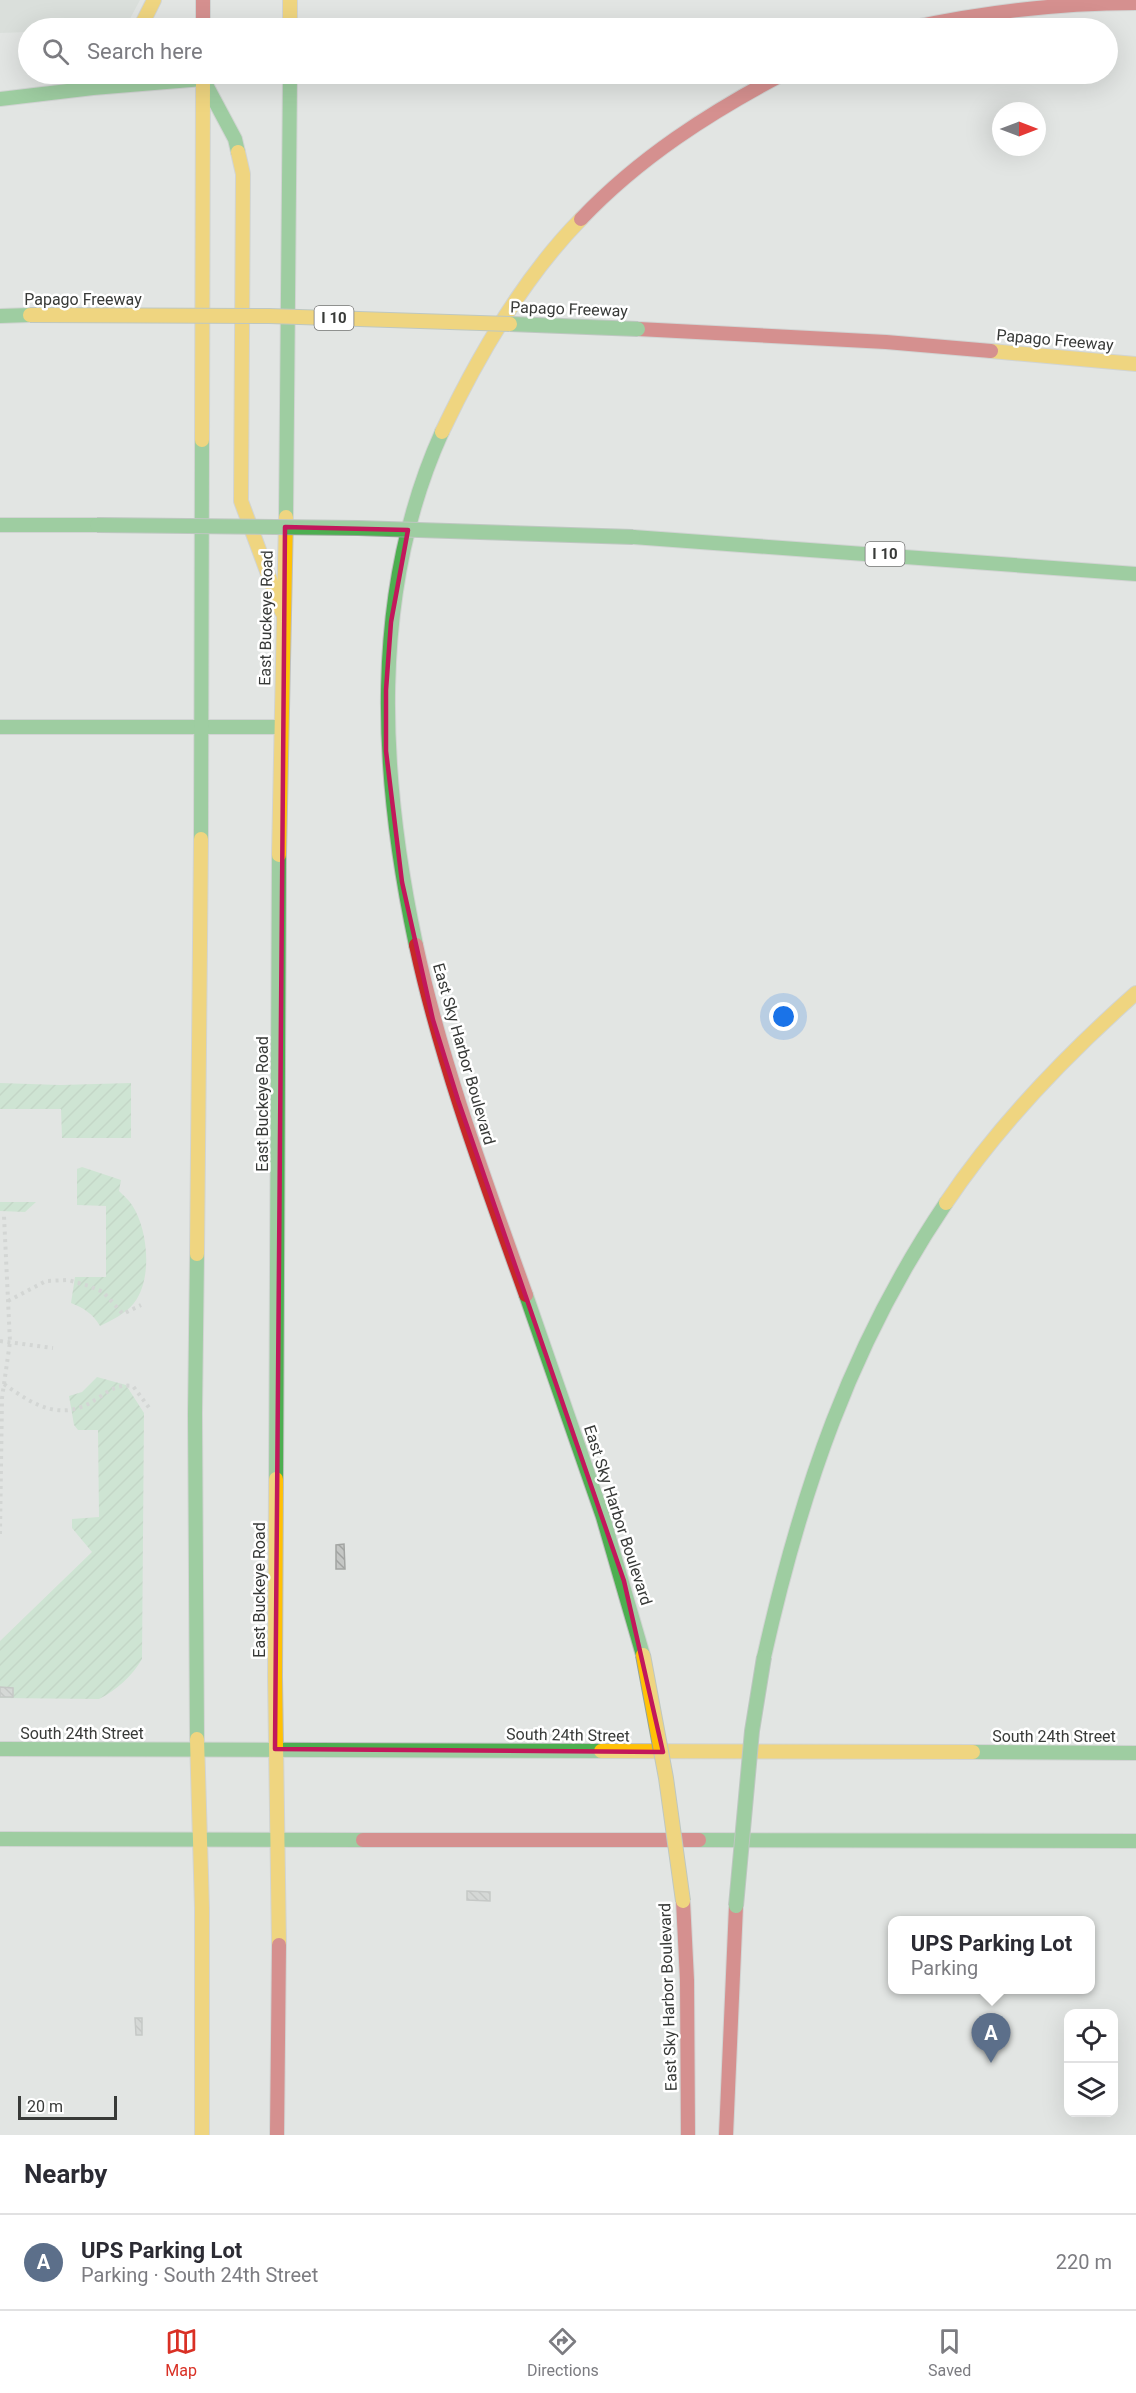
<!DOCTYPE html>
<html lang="en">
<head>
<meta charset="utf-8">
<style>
	body { margin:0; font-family:Roboto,sans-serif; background:#f7f7f7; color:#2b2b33 }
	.controls { position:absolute; right:18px; bottom:18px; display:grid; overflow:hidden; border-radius:12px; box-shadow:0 6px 24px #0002 }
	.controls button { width:54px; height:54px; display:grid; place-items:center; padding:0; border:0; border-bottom:2px solid #e1e1e2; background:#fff; color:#2b2b33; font:30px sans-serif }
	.compass { position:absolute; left:992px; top:102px; width:54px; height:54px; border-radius:50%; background:#fff; box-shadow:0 6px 24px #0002; rotate:90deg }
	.scale { position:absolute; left:18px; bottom:15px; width:99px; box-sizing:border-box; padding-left:6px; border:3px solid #383a38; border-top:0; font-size:16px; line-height:21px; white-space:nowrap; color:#383a38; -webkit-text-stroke:4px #fff; paint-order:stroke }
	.you { position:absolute; left:784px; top:1017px; width:21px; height:21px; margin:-15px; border:4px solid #fff; border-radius:50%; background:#1a73e8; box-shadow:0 0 0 9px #1a73e833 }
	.badge { display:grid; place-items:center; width:39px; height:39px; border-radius:50%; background:#d93025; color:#fff; font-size:20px; font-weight:700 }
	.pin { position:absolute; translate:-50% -50px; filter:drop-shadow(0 2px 3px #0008) }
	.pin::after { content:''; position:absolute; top:32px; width:21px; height:18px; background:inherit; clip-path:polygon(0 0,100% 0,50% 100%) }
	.popup { position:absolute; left:888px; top:1916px; width:207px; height:78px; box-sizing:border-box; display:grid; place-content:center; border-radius:12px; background:#fff; filter:drop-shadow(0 2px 4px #0005); font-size:20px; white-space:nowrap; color:#7c7c81 }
	.popup b { font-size:22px; color:#2b2b33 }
	.popup::after { content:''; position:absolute; left:50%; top:100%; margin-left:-12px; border:12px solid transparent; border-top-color:#fff }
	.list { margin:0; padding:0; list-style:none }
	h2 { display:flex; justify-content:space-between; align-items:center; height:78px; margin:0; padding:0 24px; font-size:26px }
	h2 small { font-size:20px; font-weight:400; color:#7c7c81 }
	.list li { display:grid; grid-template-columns:39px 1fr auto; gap:18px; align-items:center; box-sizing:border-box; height:96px; padding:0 24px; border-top:2px solid #e1e1e2 }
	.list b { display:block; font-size:22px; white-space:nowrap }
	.list p { margin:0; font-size:20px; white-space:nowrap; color:#7c7c81 }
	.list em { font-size:20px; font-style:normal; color:#7c7c81 }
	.icon { flex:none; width:33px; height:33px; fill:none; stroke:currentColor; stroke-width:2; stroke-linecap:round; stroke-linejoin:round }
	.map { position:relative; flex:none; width:1136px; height:2135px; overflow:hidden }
	.search { position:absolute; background:#fff; box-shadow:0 6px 24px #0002; left:18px; right:18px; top:18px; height:66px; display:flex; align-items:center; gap:15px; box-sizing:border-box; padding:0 21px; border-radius:33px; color:#7c7c81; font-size:22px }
	.sheet { height:174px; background:#fff }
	nav { display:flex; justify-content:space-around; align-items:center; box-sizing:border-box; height:84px; border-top:2px solid #e1e1e2; background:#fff; font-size:16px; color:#7c7c81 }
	nav a { display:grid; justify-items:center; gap:3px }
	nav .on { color:#d93025 }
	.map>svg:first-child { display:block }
</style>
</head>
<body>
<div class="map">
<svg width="1136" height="2135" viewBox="0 0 1136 2135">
	<defs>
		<pattern id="garden-furrows" width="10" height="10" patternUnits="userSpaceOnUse" patternTransform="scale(1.5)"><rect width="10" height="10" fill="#b7e2be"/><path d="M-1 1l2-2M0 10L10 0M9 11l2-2" fill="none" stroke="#9ec3a4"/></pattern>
		<pattern id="building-back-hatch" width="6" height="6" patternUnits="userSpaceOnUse" patternTransform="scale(1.5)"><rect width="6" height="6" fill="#c5c7c5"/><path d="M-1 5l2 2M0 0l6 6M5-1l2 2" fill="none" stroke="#a1a3a1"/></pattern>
	</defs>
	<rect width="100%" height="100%" fill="#e2e5e3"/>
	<polygon fill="#d0d8d1" points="0,0 140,0 125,28 28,28 28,32 0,33"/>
	<g fill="url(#garden-furrows)">
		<polygon points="0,1083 60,1085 131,1083 131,1138 62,1138 61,1109 0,1109"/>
		<path d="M82 1167 121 1180 119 1191C123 1195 129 1200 132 1205 148 1229 153 1279 134 1303 125 1314 112 1320 100 1326 93 1314 84 1308 71 1303L75 1277H106V1206L77 1205V1169Z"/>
		<polygon points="0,1202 36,1202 25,1212 0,1211"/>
		<path d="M97 1377 126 1385 144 1413 142 1659C132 1676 117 1690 99 1699L0 1698V1641L92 1552 72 1528V1519L99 1517 98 1430H78L74 1425 69 1396 82 1392Z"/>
	</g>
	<g fill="url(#building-back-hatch)" stroke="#a3a5a3" stroke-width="1.5">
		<polygon points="344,1544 345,1569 336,1569 336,1545"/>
		<polygon points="0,1687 13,1688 13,1697 0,1697"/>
		<polygon points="467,1891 490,1892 490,1901 467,1900"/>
		<polygon points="135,2018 142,2018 142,2035 136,2035"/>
	</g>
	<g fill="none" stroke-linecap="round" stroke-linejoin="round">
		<g stroke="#bdbfbe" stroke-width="16">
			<g id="fast">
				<polyline points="0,99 93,88 203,79 235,139 238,152"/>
				<polyline points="0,316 30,315"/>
				<polyline points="286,517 290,74"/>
				<polyline points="0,525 97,525"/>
				<polyline points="633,537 1136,574"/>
				<polyline points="0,727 280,727"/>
				<polyline points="201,839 202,440"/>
				<path d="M416 945C380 776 369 594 442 432"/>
				<polyline points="526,1295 603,1517 643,1655"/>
				<polyline points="276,1479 279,855"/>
				<path d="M764 1657C801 1492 850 1345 946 1203"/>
				<polyline points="197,1739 195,1414 197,1254"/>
				<polyline points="0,1749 601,1751"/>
				<polyline points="973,1752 1136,1753"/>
				<polyline points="0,1839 363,1840"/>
				<polyline points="699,1840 1136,1841"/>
			</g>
		</g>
		<g stroke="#bdbfbe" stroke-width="16">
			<g id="slow">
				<polyline points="290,0 290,28"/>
				<polyline points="140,28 154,0"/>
				<polyline points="238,152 243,174 241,501 282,612"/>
				<polyline points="991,351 1136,364"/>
				<path d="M442 432C477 358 523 278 581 219"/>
				<polyline points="202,440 203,74"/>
				<polyline points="279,855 286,517"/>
				<path d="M946 1203C999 1124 1065 1056 1136 993"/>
				<polyline points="197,1254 201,839"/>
				<polyline points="276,1479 275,1677 279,1945"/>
				<polyline points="197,1739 202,1908 202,2135"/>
				<polyline points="601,1751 973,1752"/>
			</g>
		</g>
		<g stroke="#bdbfbe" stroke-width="16">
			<g id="jam">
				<polyline points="203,0 203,28"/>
				<path d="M910 28C985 12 1059 3 1136 3"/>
				<path d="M581 219C639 158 709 113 783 74"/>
				<polyline points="638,329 886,342 991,351"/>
				<path d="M416 945C442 1065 485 1180 526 1295"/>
				<polyline points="363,1840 699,1840"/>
				<polyline points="683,1901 687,1980 688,2135"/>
				<polyline points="277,2135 279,1945"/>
				<polyline points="726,2135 736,1906"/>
			</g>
		</g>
		<g stroke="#c2c3c2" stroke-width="4" stroke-dasharray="3 4.5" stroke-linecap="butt">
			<polyline points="8,1301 46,1281 68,1280 89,1286 103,1292 123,1314 141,1305"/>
			<polyline points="0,1341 53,1348"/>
			<path d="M4 1384C35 1406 62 1423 98 1398 110 1390 118 1384 133 1386L150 1409"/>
			<polyline points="0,1534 2,1398 10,1342 4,1216"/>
		</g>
		<use href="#fast" stroke="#4caf50" stroke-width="14"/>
		<use href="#slow" stroke="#ffc107" stroke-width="14"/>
		<use href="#jam" stroke="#c62828" stroke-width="14"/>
		<g stroke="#93a397" stroke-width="16" stroke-linecap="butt">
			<g id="fast-bridge">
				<polyline points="510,324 638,329"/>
				<polyline points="97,525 358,528 633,537"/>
				<polyline points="736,1906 752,1731 764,1657"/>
			</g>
		</g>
		<g stroke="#93a397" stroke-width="16" stroke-linecap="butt">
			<g id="slow-bridge">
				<polyline points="30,315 269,316 510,324"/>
				<polyline points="643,1655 666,1778 683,1901"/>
			</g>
		</g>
		<use href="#fast-bridge" stroke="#4caf50" stroke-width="14"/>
		<use href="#slow-bridge" stroke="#ffc107" stroke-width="14"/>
	</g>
	<path d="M0 0H1136V2135H0ZM285 527 408 530 391 622 386 690V751L402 882 433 1020 458 1100 624 1581 663 1752 275 1749Z" fill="#e2e5e3" fill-opacity=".55" fill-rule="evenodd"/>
	<path fill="none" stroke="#c2185b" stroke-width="4.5" stroke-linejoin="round" d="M285 527 408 530 391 622 386 690V751L402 882 433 1020 458 1100 624 1581 663 1752 275 1749Z"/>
	<g text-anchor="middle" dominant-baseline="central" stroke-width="5" stroke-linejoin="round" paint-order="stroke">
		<g fill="#fff" stroke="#747574" stroke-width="1.5">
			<rect x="314.5" y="306" width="39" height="24" rx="4.5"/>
			<rect x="865.5" y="542" width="39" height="24" rx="4.5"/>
		</g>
		<g font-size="15" font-weight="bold" fill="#383a38">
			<text x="334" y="318">I 10</text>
			<text x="885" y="554">I 10</text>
		</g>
		<g font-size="16" fill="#383a38" stroke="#fff">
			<text x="83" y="299">Papago Freeway</text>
			<text transform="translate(569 309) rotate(2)">Papago Freeway</text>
			<text transform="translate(1055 340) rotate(5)">Papago Freeway</text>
			<text transform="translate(266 618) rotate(-89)">East Buckeye Road</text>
			<text transform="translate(464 1054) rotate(74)">East Sky Harbor Boulevard</text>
			<text transform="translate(262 1104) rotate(-90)">East Buckeye Road</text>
			<text transform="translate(618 1515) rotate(72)">East Sky Harbor Boulevard</text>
			<text transform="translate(259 1590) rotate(-90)">East Buckeye Road</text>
			<text x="82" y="1733">South 24th Street</text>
			<text transform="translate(568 1735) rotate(1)">South 24th Street</text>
			<text x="1054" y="1736">South 24th Street</text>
			<text transform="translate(668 1997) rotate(-92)">East Sky Harbor Boulevard</text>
		</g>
	</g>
</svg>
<div class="controls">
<button><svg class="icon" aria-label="locate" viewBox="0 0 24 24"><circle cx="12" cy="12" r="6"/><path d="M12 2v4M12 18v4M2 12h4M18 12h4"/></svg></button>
<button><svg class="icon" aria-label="layers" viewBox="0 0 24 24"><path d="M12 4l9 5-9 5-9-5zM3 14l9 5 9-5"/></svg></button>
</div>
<svg class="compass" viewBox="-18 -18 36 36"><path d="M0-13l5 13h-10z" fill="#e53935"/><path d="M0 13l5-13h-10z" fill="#7c7c81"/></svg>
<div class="scale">20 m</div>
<div class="you"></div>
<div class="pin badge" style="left:991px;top:2063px;background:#5c6f8a">A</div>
<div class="popup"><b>UPS Parking Lot</b>Parking</div>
<div class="search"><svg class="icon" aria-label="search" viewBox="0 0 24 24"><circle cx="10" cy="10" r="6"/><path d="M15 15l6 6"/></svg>Search here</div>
</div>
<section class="sheet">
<h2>Nearby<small></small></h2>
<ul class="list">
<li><span class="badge" style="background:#5c6f8a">A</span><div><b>UPS Parking Lot</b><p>Parking · South 24th Street</p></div><em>220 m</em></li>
</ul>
</section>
<nav>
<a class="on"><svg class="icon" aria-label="map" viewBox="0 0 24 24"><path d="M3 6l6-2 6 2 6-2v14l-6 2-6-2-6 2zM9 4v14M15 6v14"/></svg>Map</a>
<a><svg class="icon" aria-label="directions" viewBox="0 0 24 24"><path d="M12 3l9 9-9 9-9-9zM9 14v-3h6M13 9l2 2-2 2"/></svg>Directions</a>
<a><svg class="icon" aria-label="saved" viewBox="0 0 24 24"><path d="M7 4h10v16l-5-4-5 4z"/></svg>Saved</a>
</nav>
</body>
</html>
